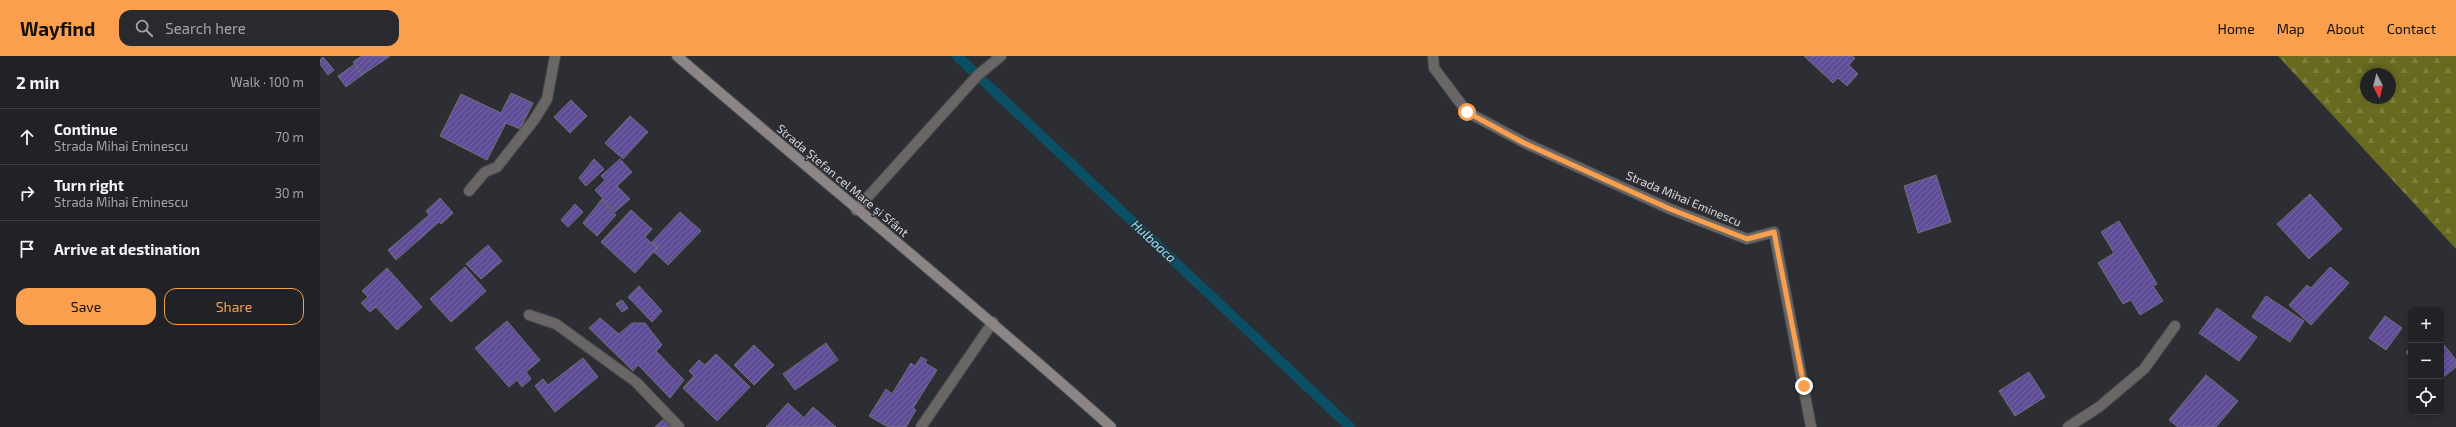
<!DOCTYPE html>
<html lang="en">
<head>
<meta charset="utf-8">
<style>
	body { margin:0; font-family:"Exo 2",sans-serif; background:#292a2e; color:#f1f3f6 }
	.controls { position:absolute; right:12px; bottom:12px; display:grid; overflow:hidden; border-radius:8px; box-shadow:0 2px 6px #0003 }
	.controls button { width:36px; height:36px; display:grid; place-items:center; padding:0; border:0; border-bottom:1px solid #3e3f43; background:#212226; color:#f1f3f6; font:20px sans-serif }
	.compass { position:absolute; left:2040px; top:12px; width:36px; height:36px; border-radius:50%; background:#212226; box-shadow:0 2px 6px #0003; rotate:173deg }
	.stop { position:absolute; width:12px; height:12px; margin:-9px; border:3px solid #fa9f4e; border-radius:50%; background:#fff }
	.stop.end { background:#fa9f4e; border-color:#fff; box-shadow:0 1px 4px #0008 }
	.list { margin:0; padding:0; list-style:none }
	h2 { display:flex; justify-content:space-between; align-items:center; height:52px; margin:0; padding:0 16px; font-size:17px }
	h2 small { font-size:13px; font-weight:400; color:#a2a4a7 }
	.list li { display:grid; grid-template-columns:26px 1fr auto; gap:12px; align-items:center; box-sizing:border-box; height:56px; padding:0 16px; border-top:1px solid #3e3f43 }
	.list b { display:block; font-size:15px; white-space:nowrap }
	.list p { margin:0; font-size:13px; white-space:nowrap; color:#a2a4a7 }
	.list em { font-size:13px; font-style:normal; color:#a2a4a7 }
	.actions { display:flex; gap:8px; padding:12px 16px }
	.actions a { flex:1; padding:9px 0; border:1px solid #fa9f4e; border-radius:12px; text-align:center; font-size:14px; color:#fa9f4e }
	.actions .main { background:#fa9f4e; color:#111 }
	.icon { flex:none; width:22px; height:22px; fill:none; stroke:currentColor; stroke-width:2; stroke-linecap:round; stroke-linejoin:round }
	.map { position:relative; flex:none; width:2136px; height:371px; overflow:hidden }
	header { display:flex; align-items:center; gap:24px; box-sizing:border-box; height:56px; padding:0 20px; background:#fa9f4e; color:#111 }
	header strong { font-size:19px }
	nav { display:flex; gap:22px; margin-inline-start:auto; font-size:14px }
	.search { width:280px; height:36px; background:#292a2e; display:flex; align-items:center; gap:10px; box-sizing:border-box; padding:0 14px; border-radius:12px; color:#a2a4a7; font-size:15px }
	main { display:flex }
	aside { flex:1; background:#212226 }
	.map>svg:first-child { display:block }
</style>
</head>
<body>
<header>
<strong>Wayfind</strong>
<div class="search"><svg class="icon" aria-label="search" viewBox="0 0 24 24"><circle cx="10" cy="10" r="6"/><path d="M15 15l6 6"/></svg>Search here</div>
<nav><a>Home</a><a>Map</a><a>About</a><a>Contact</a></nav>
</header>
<main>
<aside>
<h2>2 min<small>Walk · 100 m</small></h2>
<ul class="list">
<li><svg class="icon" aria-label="ahead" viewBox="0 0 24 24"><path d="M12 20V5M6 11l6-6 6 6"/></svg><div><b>Continue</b><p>Strada Mihai Eminescu</p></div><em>70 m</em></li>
<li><svg class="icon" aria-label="right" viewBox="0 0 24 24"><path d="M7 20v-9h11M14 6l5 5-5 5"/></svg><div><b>Turn right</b><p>Strada Mihai Eminescu</p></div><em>30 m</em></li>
<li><svg class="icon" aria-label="arrive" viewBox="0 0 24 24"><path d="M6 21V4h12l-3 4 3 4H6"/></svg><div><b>Arrive at destination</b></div></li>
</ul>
<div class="actions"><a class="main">Save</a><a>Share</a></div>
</aside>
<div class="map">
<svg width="2136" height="371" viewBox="0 0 2136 371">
	<defs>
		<pattern id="forest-firs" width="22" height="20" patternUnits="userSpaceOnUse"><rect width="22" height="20" fill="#686a20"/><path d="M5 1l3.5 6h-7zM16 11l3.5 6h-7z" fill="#7d7f40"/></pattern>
		<pattern id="building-hatch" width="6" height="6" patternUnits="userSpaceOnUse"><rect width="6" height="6" fill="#604d98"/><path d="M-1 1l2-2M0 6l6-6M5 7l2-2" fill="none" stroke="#7666a6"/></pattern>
	</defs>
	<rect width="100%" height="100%" fill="#2c2e33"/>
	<path fill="url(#forest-firs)" fill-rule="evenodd" d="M1958 0H2136V193ZM2046 18H2070V42H2046Z"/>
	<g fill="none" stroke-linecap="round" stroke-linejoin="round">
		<polyline stroke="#0a4f63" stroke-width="10" points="637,0 1030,371"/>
	</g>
	<g fill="url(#building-hatch)" stroke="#717076">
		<polygon points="42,0 70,0 42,19 33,6"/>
		<polygon points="1484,0 1532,0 1535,2 1529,9 1538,18 1527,30 1518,22 1513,27"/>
		<polygon points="3,1 14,14 8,19 0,8 0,4"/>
		<polygon points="35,8 42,19 26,31 18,20"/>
		<polygon points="191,37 213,47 200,73 186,67 167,104 120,80 141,38 181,57"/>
		<polygon points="251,44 267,60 250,77 234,61"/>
		<polygon points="310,60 328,76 303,103 285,87"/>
		<polygon points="274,103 284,113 266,130 259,122"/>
		<polygon points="300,103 312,116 297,130 310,143 295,156 275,134 285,124 281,120"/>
		<polygon points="1616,119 1631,166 1598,177 1584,130"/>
		<polygon points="1990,138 2022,173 1989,203 1957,168"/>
		<polygon points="120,142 133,157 121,168 119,166 76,204 68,194 109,159 106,155"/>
		<polygon points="282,143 296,159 277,180 263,167"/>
		<polygon points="255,148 263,156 248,171 241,164"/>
		<polygon points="311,154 332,173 325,181 337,192 315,217 281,186"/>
		<polygon points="360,156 381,175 348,209 334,196 338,192 332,186"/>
		<polygon points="1799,165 1837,228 1833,230 1843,245 1820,259 1811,244 1803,248 1778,207 1794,197 1781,176"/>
		<polygon points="168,189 182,205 161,223 146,208"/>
		<polygon points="145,211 166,235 131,266 110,243"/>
		<polygon points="2010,211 2029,227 1991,269 1969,249 1987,229 1991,232"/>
		<polygon points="67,212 102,251 77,274 56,251 50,256 41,247 48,241 42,235"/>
		<polygon points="319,230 342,255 332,266 308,241"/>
		<polygon points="1946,240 1984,265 1970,286 1932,261"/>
		<polygon points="302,244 308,252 302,256 296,248"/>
		<polygon points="1897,252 1937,281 1919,305 1879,277"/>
		<polygon points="2065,260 2082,272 2066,294 2049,282"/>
		<polygon points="280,262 299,278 312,267 325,267 342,289 336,295 364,324 350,342 318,309 313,315 269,272"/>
		<polygon points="187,265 220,304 206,316 211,323 202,331 197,324 189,331 155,292"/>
		<polygon points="2121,285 2136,304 2136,311 2121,323"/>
		<polygon points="506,287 518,304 475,334 463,318"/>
		<polygon points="434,289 454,309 434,329 414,309"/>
		<polygon points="2091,292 2091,303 2086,296"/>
		<polygon points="396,298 430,331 397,365 363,332 374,320 369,315 379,304 385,309"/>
		<polygon points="601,301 607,304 605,307 617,314 593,352 596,354 586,371 568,371 549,360 566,333 572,338 591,307 595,310"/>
		<polygon points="263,302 278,321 235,356 215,330 223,323 228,329"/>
		<polygon points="1709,316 1725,341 1695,360 1679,335"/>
		<polygon points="1886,319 1918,345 1896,371 1858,371 1849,364"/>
		<polygon points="468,347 484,362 493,351 516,371 446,371"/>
		<polygon points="344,363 351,371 335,371"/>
	</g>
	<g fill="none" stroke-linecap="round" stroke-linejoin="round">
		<g stroke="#484a4e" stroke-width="12">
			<g id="lane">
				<polyline points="149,135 165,116 177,111 214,64 227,43 235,0"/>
				<polyline points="209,259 236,268 316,326 359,371"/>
				<polyline points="601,371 673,266"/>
			</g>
		</g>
		<g stroke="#484a4e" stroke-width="12">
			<g id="street">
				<polyline points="1113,0 1114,12 1147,56 1205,87 1350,153 1427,183 1454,176 1491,371"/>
				<polyline points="536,154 658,19 681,0"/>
				<polyline points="1748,371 1779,351 1824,313 1855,270"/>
			</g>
		</g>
		<g stroke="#484a4e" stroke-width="12">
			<path id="secondary" d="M357 0C501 124 649 244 791 371"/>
		</g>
		<use href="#lane" stroke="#6a6666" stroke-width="10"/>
		<use href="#street" stroke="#6a6666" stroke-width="10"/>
		<use href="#secondary" stroke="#8b8685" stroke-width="10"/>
	</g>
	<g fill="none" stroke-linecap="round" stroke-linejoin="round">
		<polyline stroke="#fa9f4e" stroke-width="5" points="1147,56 1204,87 1350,153 1427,183 1454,176 1484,330"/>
	</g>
	<g text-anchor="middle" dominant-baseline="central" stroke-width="3" stroke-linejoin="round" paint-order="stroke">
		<g font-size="12" fill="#d9dade" stroke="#2c2e33">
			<text transform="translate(523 124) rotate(40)">Strada Ștefan cel Mare și Sfânt</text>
			<text transform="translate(1364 142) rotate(23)">Strada Mihai Eminescu</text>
		</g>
		<g font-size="13" font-style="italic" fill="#90e0ff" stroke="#2c2e33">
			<text transform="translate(834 185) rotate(43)">Hulboaca</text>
		</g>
	</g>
</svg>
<div class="controls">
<button>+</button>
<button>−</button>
<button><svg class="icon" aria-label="locate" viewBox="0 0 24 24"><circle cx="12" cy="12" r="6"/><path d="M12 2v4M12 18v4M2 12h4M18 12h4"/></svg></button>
</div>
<svg class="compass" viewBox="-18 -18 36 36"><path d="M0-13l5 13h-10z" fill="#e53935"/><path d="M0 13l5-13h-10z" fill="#a2a4a7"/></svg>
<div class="stop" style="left:1147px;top:56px"></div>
<div class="stop end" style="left:1484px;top:330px"></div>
</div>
</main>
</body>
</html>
